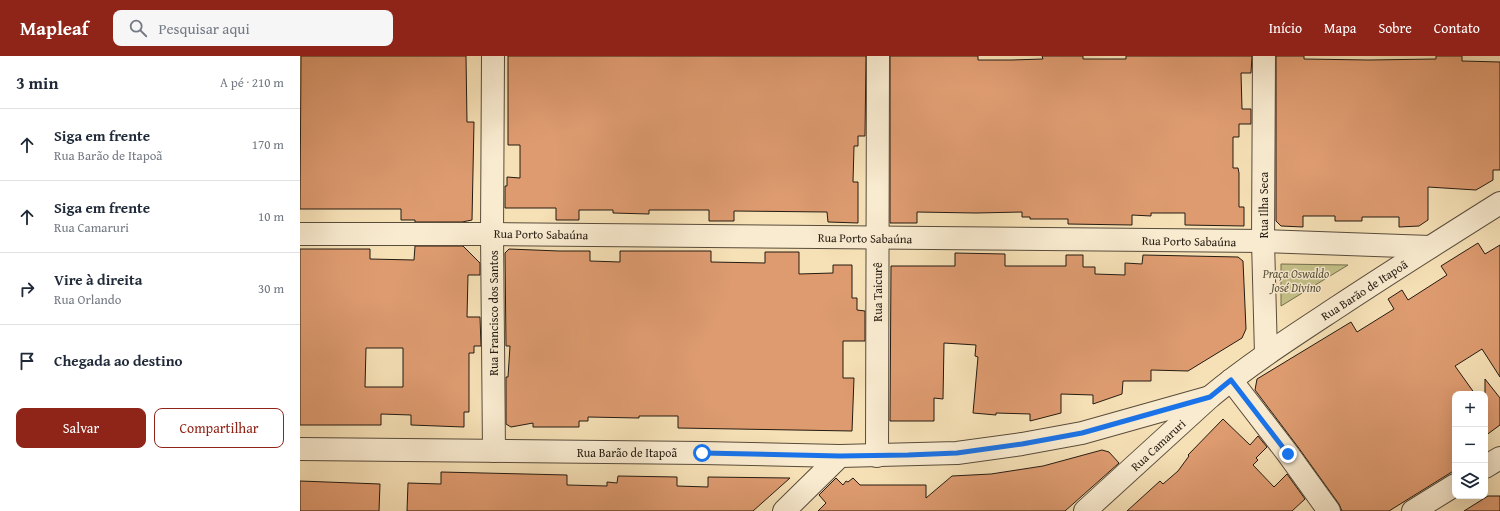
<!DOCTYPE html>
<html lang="pt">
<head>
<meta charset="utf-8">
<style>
	body { margin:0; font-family:"Gentium Book Plus",serif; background:#f6f6f7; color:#1f2937 }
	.controls { position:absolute; right:12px; bottom:12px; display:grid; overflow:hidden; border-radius:8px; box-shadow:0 4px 16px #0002 }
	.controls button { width:36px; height:36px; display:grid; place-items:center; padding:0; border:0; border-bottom:1px solid #e0e1e3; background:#fff; color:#1f2937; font:20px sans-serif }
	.stop { position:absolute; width:12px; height:12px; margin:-9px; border:3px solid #1a73e8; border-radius:50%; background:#fff }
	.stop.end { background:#1a73e8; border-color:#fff; box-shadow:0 1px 4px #0008 }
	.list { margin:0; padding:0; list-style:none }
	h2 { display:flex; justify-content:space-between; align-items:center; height:52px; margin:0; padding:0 16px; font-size:17px }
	h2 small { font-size:13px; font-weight:400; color:#747a83 }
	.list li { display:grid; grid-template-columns:26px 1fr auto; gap:12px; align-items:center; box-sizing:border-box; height:72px; padding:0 16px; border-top:1px solid #e0e1e3 }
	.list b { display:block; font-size:15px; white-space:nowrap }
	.list p { margin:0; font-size:13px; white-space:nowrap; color:#747a83 }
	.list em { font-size:13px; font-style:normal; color:#747a83 }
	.actions { display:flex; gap:8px; padding:12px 16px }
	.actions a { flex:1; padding:9px 0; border:1px solid #8f2418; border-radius:8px; text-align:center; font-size:14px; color:#8f2418 }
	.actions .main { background:#8f2418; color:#fff }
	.icon { flex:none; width:22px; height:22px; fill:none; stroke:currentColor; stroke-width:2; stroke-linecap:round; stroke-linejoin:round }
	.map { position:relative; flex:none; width:1200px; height:455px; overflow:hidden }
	header { display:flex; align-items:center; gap:24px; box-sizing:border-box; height:56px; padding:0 20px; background:#8f2418; color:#fff }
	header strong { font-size:19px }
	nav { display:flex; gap:22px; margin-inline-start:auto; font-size:14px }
	.search { width:280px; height:36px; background:#f6f6f7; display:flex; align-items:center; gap:10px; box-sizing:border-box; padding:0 14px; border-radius:8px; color:#747a83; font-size:15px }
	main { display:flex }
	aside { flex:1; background:#fff }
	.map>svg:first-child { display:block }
</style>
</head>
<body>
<header>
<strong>Mapleaf</strong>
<div class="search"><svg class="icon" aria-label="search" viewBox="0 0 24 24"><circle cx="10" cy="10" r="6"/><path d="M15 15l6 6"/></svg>Pesquisar aqui</div>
<nav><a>Início</a><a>Mapa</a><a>Sobre</a><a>Contato</a></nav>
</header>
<main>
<aside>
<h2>3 min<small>A pé · 210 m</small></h2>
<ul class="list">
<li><svg class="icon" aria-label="ahead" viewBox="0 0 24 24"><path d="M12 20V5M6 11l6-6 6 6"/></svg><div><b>Siga em frente</b><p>Rua Barão de Itapoã</p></div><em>170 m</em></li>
<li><svg class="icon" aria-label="ahead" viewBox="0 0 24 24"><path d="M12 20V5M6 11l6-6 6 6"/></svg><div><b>Siga em frente</b><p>Rua Camaruri</p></div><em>10 m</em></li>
<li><svg class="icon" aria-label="right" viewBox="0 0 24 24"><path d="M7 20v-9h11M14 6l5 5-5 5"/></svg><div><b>Vire à direita</b><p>Rua Orlando</p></div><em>30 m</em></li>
<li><svg class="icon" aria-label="arrive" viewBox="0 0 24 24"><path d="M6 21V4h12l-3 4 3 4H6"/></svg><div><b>Chegada ao destino</b></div></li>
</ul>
<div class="actions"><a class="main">Salvar</a><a>Compartilhar</a></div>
</aside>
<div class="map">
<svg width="1200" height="455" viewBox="0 0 1200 455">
	<rect width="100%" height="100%" fill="#f6e0b6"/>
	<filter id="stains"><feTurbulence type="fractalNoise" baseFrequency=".005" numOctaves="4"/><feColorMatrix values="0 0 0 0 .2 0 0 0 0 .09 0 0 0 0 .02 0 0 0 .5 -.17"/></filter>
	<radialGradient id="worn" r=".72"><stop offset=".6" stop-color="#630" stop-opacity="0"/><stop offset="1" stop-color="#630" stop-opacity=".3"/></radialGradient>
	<polygon fill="#c4c088" stroke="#746e4c" points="981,208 1048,209 981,250"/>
	<g fill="#de9b70" stroke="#241b11" fill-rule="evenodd">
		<polygon points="1,0 166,0 167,66 174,66 172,164 162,166 115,166 115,164 101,164 101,153 0,153"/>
		<polygon points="208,0 566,0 565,80 558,80 558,90 554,90 553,126 558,126 558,167 528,166 527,156 434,155 434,165 409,165 409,154 349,154 349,158 313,157 313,154 279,154 279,164 256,164 256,152 205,152 205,130 207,130 207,121 220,122 220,89 208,89"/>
		<polygon points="590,0 678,0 678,4 712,4 743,3 742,0 783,0 783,3 826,3 826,0 952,0 951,17 941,17 942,53 951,53 951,68 939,68 939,81 933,81 933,112 938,112 939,117 939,151 944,151 944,170 885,169 885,157 851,157 851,160 832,159 832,169 768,168 768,163 730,163 730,161 722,161 722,156 676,157 617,156 617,167 590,167"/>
		<polygon points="976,0 1004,0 1004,3 1069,4 1136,3 1136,0 1162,0 1162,5 1200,6 1200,114 1193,114 1193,124 1176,134 1128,131 1128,164 1119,170 1099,171 1099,161 1062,161 1062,165 1035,165 1035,160 1003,160 1003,171 981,170 976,165"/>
		<polygon points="1178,187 1185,198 1200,189 1200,321 1182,293 1155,310 1175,338 1155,338 1155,414 1089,455 1042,455 1039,448 998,391 955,334 957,323 1051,266 1057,276 1094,253 1088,243 1102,234 1108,244 1147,219 1141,210"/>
		<path d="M115 190H163L180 207V219H168L167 261H180L181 290H174V297H169V356H164V371L111 369V359L81 358V369H0V193H70V203L114 204ZM66 292H103V331H65Z"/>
		<polygon points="209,193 259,195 290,195 290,205 320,206 320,195 411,195 411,206 465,207 465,196 499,196 499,218 533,217 533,209 552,209 552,242 557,242 557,254 565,255 565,285 543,285 543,322 554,322 552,375 378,372 378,360 339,360 339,362 288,361 288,365 279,365 279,371 233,371 233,367 211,371 206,368 206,321 208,321 210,290 206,290 205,197"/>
		<polygon points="655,197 705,198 705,210 766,210 766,199 783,199 783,211 795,211 795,218 825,219 825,207 842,208 843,199 938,201 943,205 946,273 942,282 888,315 851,314 851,325 823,325 822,338 793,348 793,339 761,338 761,357 730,365 730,358 696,357 696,359 673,357 678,301 675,300 676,289 644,287 643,343 634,342 634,365 590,365 591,210 655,210"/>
		<polygon points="1185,323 1200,342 1200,369 1185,380"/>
		<polygon points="923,363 950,389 958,380 967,391 956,402 958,404 953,409 974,431 987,418 1005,443 992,455 827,455 860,425 863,428 878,415 889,400 888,399"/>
		<polygon points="802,394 809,396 819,407 765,455 518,455 526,447 519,439 536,422 543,429 546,425 548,426 553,422 560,429 626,429 626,442 652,420 691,418 743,410"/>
		<polygon points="141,416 267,419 267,429 307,430 307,426 317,427 318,420 377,421 377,430 408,431 408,421 490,422 453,455 107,455 108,427 141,428"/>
		<polygon points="0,425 80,428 79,455 0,455"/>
		<polygon points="1188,440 1200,440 1200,455 1164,455"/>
	</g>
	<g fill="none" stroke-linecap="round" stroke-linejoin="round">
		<g stroke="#584c3a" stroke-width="24">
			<g id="minor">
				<polyline points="193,0 192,178 194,395"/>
				<polyline points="964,0 963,185 966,298"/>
				<polyline points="0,178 192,178 963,185 1130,191"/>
				<polyline points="931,324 988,398 1029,455"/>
				<polyline points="0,393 402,397 540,400 657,397 722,388 782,377 910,341"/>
				<polyline points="577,400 578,0"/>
				<polyline points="1185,411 1200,402"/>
				<polyline points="484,455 540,400"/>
				<path d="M785 455 910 341C951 307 995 279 1039 250 1092 215 1146 181 1200 147"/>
				<polyline points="1113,455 1155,429"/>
			</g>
		</g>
		<use href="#minor" stroke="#f9ebd0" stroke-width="22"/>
	</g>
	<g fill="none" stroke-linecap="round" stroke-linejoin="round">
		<polyline stroke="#1a73e8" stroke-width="5" points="402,397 540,400 608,399 657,397 722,388 782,377 910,341 931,324 988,398"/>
	</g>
	<g text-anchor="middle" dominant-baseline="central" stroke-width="3" stroke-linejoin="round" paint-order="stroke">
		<g font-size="12" fill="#241b11" stroke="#f9ebd0">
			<text transform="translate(963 149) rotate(-90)">Rua Ilha Seca</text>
			<text transform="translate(241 178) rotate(1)">Rua Porto Sabaúna</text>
			<text transform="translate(565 182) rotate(1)">Rua Porto Sabaúna</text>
			<text transform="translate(889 185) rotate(1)">Rua Porto Sabaúna</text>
			<text transform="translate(1064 234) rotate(-33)">Rua Barão de Itapoã</text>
			<text transform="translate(577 236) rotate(-90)">Rua Taicurê</text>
			<text transform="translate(193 257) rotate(-90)">Rua Francisco dos Santos</text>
			<text transform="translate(858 389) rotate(-43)">Rua Camaruri</text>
			<text x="327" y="396">Rua Barão de Itapoã</text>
		</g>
		<g font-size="12" font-style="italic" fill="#544d35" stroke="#f9ebd0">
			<text x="996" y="217">Praça Oswaldo<tspan x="996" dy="14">José Divino</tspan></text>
		</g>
	</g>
	<rect width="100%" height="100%" filter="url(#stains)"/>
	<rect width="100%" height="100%" fill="url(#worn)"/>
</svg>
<div class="controls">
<button>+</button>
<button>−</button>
<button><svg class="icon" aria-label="layers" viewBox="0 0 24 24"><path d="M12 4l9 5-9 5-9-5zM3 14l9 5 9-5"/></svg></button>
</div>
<div class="stop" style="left:402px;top:397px"></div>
<div class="stop end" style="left:988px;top:398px"></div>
</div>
</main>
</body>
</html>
